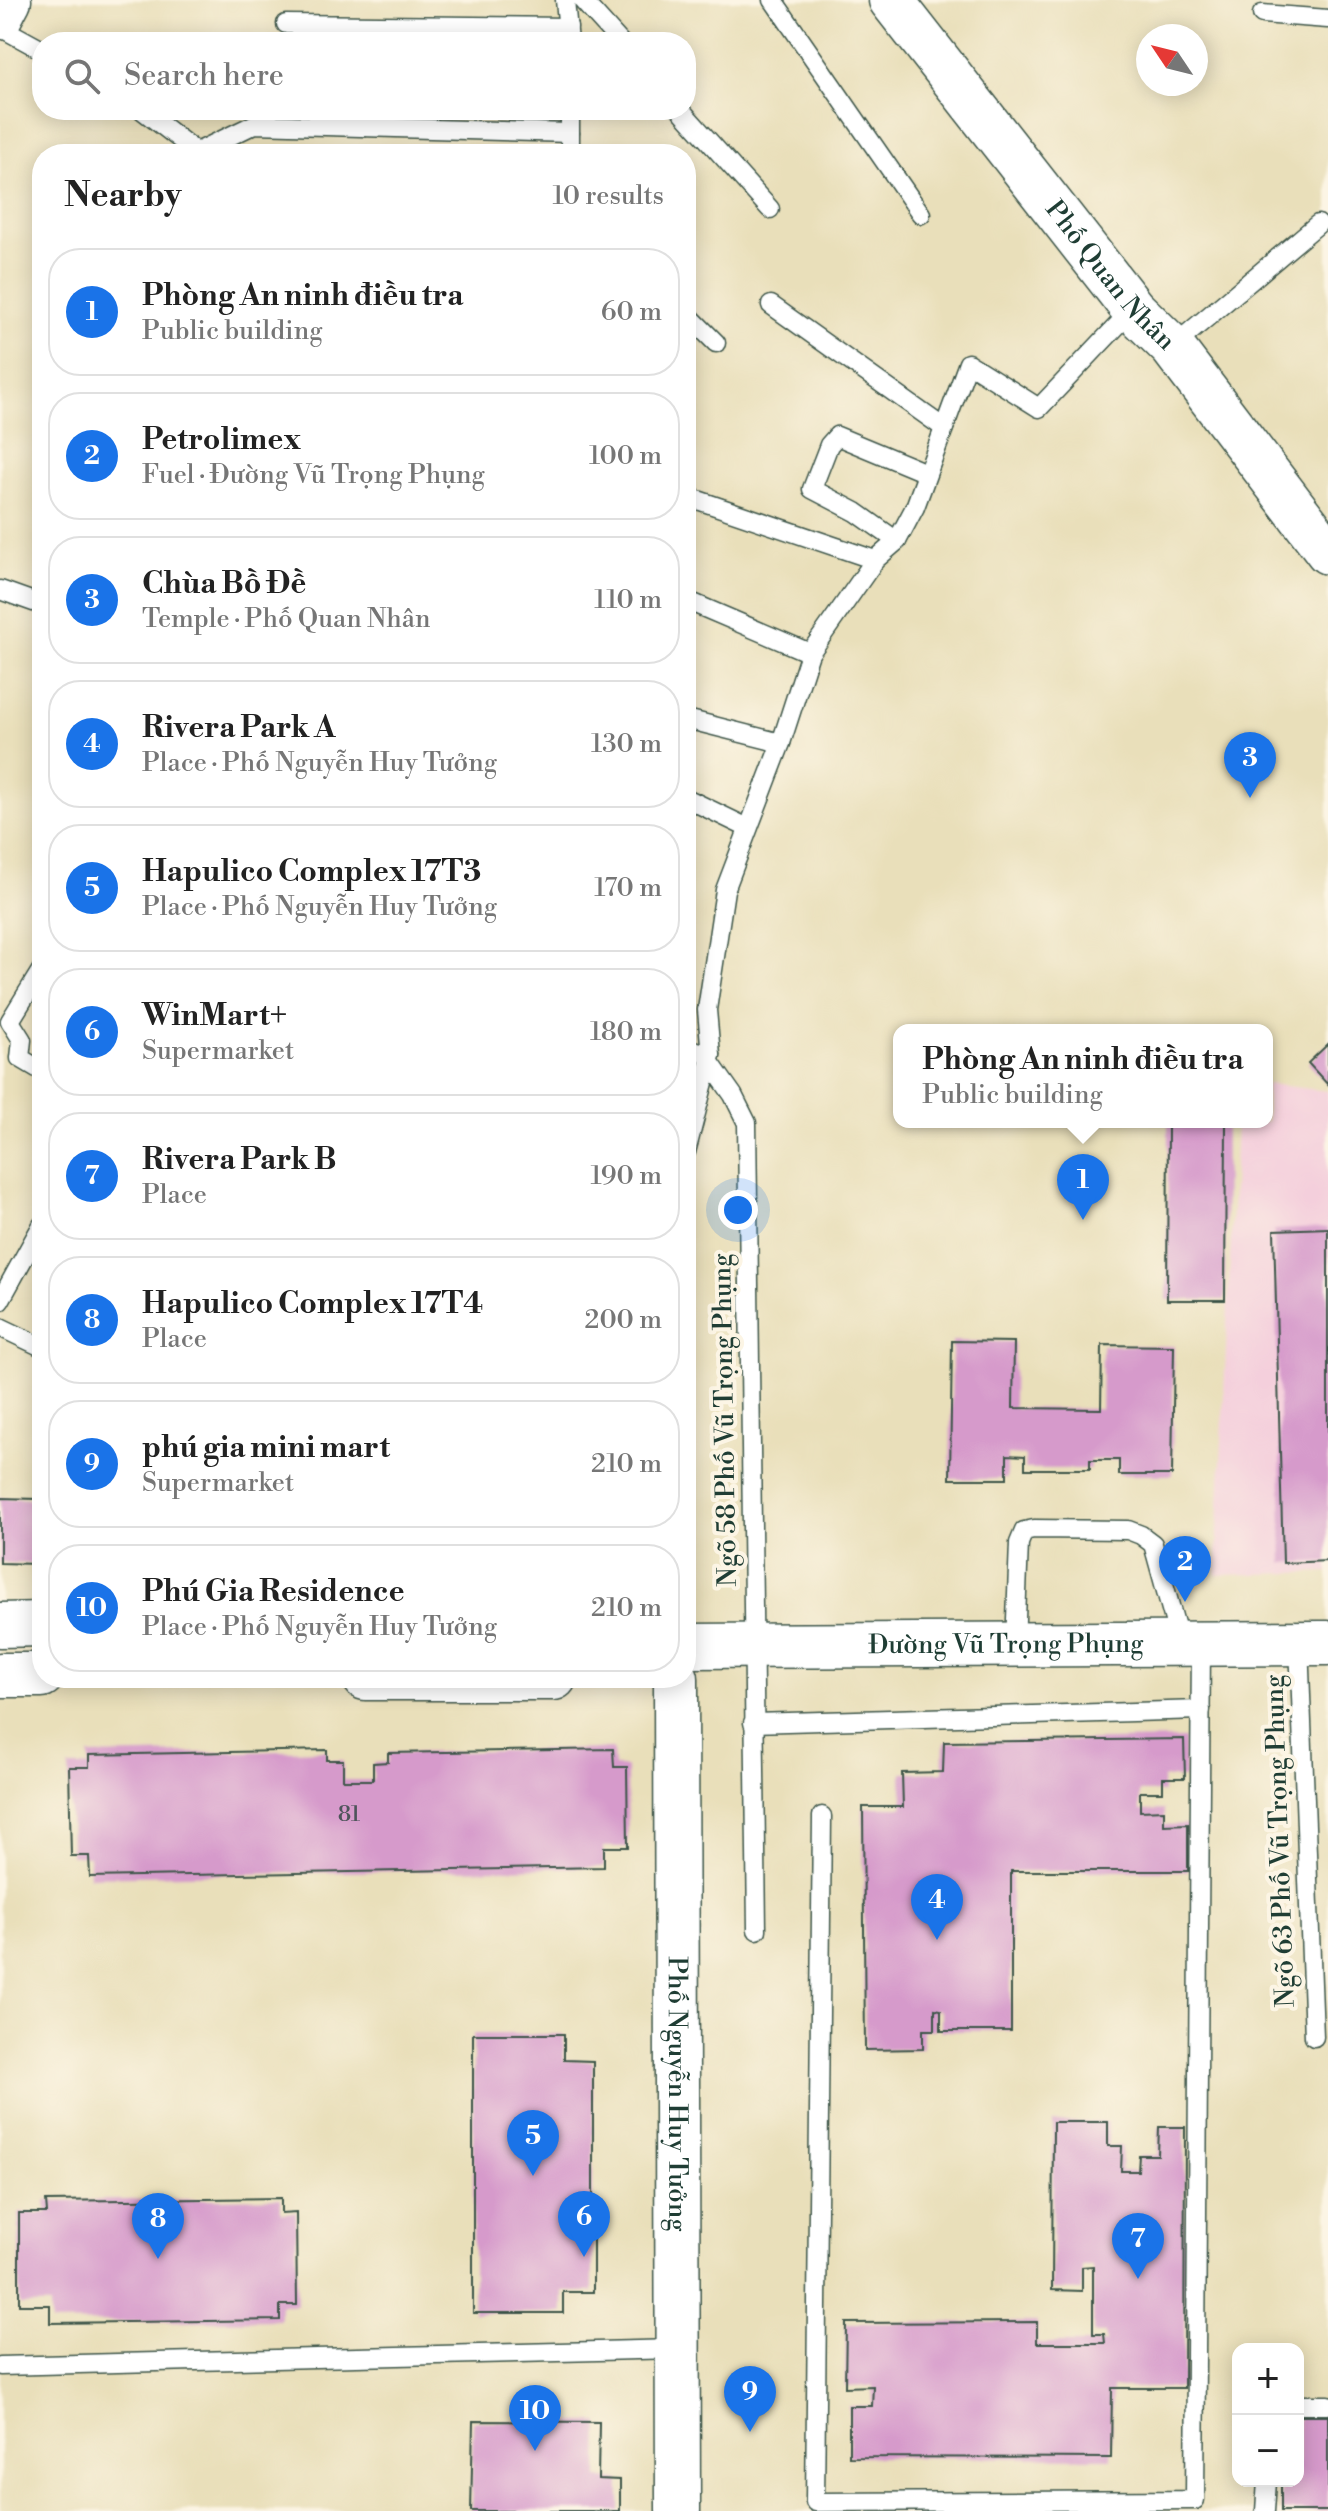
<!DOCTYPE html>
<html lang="en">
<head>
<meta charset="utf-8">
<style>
	body { margin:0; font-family:"Libre Bodoni",serif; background:#f2f2f2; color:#222 }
	.controls { position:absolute; right:24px; bottom:24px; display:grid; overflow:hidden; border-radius:16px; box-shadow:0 4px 20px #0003 }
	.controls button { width:72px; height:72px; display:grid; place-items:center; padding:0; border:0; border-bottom:2px solid #e0e0e0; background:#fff; color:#222; font:40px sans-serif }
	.compass { position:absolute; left:1136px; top:24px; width:72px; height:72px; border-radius:50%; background:#fff; box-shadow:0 4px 20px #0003; rotate:305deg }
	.you { position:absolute; left:738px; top:1210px; width:28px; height:28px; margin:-20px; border:6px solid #fff; border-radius:50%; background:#1a73e8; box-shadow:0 0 0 12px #1a73e833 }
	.badge { display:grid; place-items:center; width:52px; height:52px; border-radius:50%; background:#1a73e8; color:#fff; font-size:26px; font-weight:700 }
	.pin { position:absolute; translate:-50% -66px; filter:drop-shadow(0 2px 4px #0008) }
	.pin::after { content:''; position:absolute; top:42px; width:28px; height:24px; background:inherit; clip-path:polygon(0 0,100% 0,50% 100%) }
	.popup { position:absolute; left:893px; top:1024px; width:380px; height:104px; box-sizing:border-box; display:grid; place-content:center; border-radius:16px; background:#fff; filter:drop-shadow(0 2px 6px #0005); font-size:26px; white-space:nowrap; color:#767676 }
	.popup b { font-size:30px; color:#222 }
	.popup::after { content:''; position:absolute; left:50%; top:100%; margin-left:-16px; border:16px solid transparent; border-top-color:#fff }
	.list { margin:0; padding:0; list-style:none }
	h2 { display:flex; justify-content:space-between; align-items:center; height:104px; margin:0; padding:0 32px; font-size:34px }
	h2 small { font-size:26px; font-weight:400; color:#767676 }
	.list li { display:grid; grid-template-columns:52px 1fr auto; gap:24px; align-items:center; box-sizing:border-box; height:128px; margin:0 16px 16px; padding:0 16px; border:2px solid #e0e0e0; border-radius:32px }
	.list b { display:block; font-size:30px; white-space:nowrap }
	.list p { margin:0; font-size:26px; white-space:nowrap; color:#767676 }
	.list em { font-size:26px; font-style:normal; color:#767676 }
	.icon { flex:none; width:44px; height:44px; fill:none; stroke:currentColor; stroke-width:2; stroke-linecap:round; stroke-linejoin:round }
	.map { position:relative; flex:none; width:1328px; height:2511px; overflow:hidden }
	.search { position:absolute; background:#fff; box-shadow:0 4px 20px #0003; left:32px; top:32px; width:664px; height:88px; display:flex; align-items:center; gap:20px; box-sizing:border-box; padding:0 28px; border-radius:32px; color:#767676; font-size:30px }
	.panel { position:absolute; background:#fff; box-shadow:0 4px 20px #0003; left:32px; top:144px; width:664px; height:1544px; border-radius:32px }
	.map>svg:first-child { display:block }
</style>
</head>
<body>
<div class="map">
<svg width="1328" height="2511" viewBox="0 0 1328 2511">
	<rect width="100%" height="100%" fill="#fcf5e5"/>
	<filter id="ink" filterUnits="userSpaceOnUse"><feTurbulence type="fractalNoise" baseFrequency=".0125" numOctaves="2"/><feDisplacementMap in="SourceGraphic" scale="16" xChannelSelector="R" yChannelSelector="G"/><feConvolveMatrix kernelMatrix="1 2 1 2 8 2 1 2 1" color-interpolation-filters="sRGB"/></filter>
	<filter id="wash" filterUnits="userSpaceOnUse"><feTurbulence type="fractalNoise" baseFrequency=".006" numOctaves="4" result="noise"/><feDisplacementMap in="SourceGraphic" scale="32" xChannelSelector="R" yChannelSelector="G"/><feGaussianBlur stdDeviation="1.8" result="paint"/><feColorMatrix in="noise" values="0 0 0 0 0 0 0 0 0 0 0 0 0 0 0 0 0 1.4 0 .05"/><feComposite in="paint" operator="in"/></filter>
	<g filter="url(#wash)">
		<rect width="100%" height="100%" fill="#e9dfba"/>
		<polygon fill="#f4cfdc" points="1267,1084 1328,1091 1328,1572 1216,1575 1236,1122 1267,1122"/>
		<g id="blocks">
			<g fill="#d69acb">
				<polygon points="1328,1044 1328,1085 1308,1063"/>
				<polygon points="1168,1122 1226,1122 1225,1300 1167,1300"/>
				<polygon points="1328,1228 1328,1561 1283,1563 1274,1230"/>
				<polygon points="952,1341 1014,1342 1013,1408 1101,1409 1102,1345 1174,1346 1172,1475 1119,1475 1119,1460 1090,1460 1090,1469 1025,1469 1025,1456 1007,1455 1007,1479 950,1479"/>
				<polygon points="0,1498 38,1499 37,1564 0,1563"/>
				<polygon points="1184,1739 1185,1778 1163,1778 1163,1792 1140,1792 1140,1811 1164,1810 1164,1825 1188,1824 1188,1871 1011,1871 1011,2031 941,2031 941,2010 935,2009 935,2030 923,2030 923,2049 865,2050 863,1807 903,1807 902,1773 943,1772 944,1742"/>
				<polygon points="613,1749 614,1767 627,1767 628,1847 604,1847 604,1867 90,1877 89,1856 71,1856 69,1767 89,1767 89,1755 327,1750 327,1760 343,1760 343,1780 373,1780 373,1763 388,1762 388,1753"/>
				<polygon points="473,2034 564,2034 564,2060 593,2061 593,2292 563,2292 563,2313 473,2313"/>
				<polygon points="1053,2122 1108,2122 1108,2146 1122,2146 1121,2171 1138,2171 1139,2155 1158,2155 1159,2127 1185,2127 1184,2388 1112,2388 1111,2458 849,2457 849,2406 872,2406 873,2386 845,2387 846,2323 1037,2322 1037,2343 1105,2343 1104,2334 1093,2334 1093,2266 1082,2267 1082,2291 1052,2290"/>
				<polygon points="281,2198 281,2213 296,2212 297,2305 280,2305 280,2320 50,2323 50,2305 19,2305 19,2213 47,2213 46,2201"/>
				<polygon points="1298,2416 1328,2416 1328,2511 1281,2511 1281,2481 1298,2481"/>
				<polygon points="473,2421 599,2422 598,2479 620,2480 620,2511 471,2511"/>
			</g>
		</g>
	</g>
	<g filter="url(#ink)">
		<use href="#blocks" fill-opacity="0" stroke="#3d5548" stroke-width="2"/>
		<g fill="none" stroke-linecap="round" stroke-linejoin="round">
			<g stroke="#3d5548" stroke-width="21">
				<g id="service">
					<polyline points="565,0 569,42"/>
					<polyline points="582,0 620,42"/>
					<polyline points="773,0 921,214"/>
					<polyline points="1262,14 1328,19"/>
					<polyline points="286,24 568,27"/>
					<polyline points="0,27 42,50"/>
					<polyline points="142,110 199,154"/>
					<polyline points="570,110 570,154"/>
					<polyline points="681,110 770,209"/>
					<polyline points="197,152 255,124 570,133"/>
					<polyline points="771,305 944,428"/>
					<polyline points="686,313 716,343"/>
					<polyline points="1172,347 1318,224"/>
					<polyline points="686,496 875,560"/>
					<polyline points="897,541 856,512 812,489 829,445 837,436 926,473"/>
					<polyline points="0,590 42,605"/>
					<polyline points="686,600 810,653"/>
					<polyline points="686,719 781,743"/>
					<polyline points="686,798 748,828"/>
					<polyline points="42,969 10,1021 22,1040 20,1058 42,1071"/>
					<polyline points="686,1048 711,1055"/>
					<polyline points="709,1061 733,1095 747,1123 757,1930"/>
					<polyline points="686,1152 711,1055 707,1010 725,890 781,743 810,653 875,560 897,541 915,507 968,363 1039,408 1133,309"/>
					<polyline points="0,1301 42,1225"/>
					<polyline points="0,1327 42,1347"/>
					<polyline points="1299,1643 1314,2037"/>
					<polyline points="1015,1644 1019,1543 1024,1531 1034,1529 1128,1530 1141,1535 1153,1544 1180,1642"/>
					<polyline points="753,1723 1201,1710"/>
					<polyline points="822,1816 815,2502 1195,2500 1201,1643"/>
					<polyline points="0,2366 677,2349"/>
					<polyline points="1298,2405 1328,2405"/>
					<polyline points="1265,2511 1267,2481"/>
				</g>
			</g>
			<g stroke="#3d5548" stroke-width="47">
				<g id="tertiary">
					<path id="s1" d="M891 0 1133 309 1172 347 1328 552"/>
					<polyline points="0,17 9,0"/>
					<polyline points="0,1625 42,1624"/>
					<path id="s2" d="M686 1646 1328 1643"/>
					<polyline points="0,1675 42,1675"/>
					<polyline points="365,1678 554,1678"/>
					<path id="s3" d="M676 1678 678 2511"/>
				</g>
			</g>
			<use href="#service" stroke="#fff" stroke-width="18"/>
			<use href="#tertiary" stroke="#fff" stroke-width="44"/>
		</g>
	</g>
	<g text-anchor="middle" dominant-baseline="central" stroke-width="8" stroke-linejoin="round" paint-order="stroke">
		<g font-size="22" fill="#4d545a">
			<text x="349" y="1814">81</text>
		</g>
		<g font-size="26" fill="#1f3d34" stroke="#fcf5e5">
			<text stroke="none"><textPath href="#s1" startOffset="352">Phố Quan Nhân</textPath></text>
			<text transform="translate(725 1420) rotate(-91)">Ngõ 58 Phố Vũ Trọng Phụng</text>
			<text stroke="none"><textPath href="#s2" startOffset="320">Đường Vũ Trọng Phụng</textPath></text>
			<text transform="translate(1280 1841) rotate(-92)">Ngõ 63 Phố Vũ Trọng Phụng</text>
			<text stroke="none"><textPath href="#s3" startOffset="416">Phố Nguyễn Huy Tưởng</textPath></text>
		</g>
	</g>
</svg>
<div class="controls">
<button>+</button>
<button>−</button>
</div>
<svg class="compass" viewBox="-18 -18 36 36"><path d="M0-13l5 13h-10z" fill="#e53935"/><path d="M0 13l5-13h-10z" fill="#767676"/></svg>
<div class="you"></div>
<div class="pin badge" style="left:1083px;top:1220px">1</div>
<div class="popup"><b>Phòng An ninh điều tra</b>Public building</div>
<div class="pin badge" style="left:1185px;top:1602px">2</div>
<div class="pin badge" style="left:1250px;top:798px">3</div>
<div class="pin badge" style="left:937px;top:1940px">4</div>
<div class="pin badge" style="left:533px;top:2176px">5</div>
<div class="pin badge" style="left:584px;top:2257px">6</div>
<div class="pin badge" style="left:1138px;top:2279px">7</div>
<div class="pin badge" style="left:158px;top:2259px">8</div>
<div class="pin badge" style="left:750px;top:2432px">9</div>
<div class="pin badge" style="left:535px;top:2451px">10</div>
<div class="search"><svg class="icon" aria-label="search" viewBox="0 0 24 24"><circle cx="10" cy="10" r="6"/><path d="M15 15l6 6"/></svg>Search here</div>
<section class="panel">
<h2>Nearby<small>10 results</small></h2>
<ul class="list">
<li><span class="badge">1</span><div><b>Phòng An ninh điều tra</b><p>Public building</p></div><em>60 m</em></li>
<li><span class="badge">2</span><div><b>Petrolimex</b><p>Fuel · Đường Vũ Trọng Phụng</p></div><em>100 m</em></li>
<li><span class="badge">3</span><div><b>Chùa Bồ Đề</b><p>Temple · Phố Quan Nhân</p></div><em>110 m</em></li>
<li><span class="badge">4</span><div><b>Rivera Park A</b><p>Place · Phố Nguyễn Huy Tưởng</p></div><em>130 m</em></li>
<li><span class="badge">5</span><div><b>Hapulico Complex 17T3</b><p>Place · Phố Nguyễn Huy Tưởng</p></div><em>170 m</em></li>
<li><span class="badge">6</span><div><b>WinMart+</b><p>Supermarket</p></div><em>180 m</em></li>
<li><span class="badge">7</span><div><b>Rivera Park B</b><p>Place</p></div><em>190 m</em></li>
<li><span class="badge">8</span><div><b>Hapulico Complex 17T4</b><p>Place</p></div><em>200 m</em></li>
<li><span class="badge">9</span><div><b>phú gia mini mart</b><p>Supermarket</p></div><em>210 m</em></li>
<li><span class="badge">10</span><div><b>Phú Gia Residence</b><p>Place · Phố Nguyễn Huy Tưởng</p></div><em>210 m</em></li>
</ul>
</section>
</div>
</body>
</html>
